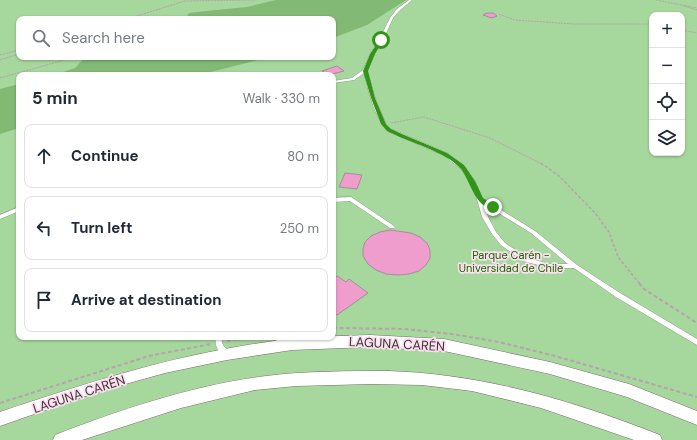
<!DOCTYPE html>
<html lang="en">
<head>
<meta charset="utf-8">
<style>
	body { margin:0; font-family:"DM Sans",sans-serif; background:#f2f2f3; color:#1f2937 }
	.controls { position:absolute; right:12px; top:12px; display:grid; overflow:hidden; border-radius:8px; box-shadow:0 1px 3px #0004 }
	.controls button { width:36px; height:36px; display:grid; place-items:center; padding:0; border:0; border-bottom:1px solid #e0e1e3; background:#fff; color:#1f2937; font:20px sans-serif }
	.stop { position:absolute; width:12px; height:12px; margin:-9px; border:3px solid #339518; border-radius:50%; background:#fff }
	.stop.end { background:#339518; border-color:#fff; box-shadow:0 1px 4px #0008 }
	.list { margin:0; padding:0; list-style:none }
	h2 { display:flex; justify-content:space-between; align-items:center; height:52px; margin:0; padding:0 16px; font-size:17px }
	h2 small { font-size:13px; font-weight:400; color:#747a83 }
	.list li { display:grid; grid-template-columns:26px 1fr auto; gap:12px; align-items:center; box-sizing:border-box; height:64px; margin:0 8px 8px; padding:0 8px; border:1px solid #e0e1e3; border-radius:8px }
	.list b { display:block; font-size:15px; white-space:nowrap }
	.list em { font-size:13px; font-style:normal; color:#747a83 }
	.icon { flex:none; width:22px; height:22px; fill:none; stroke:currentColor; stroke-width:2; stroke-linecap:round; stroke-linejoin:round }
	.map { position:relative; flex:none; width:697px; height:440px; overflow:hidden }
	.search { position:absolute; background:#fff; box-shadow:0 1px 3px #0004; left:16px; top:16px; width:320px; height:44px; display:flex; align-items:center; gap:10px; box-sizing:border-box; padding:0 14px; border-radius:8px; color:#747a83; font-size:15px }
	.panel { position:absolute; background:#fff; box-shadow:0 1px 3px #0004; left:16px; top:72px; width:320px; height:268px; border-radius:8px }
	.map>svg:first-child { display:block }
</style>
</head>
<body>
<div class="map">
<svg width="697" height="440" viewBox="0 0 697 440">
	<rect width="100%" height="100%" fill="#fbdfee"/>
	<path fill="#a6d79c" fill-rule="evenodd" d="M0 0H697V440H0ZM652 15H682V153H652ZM19 19H333V57H19ZM19 75H333V337H19Z"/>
	<g fill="#81b975">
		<polygon points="276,0 406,0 367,25 333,38 333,19 185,19 189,13 197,12 247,7"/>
		<polygon points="85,57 270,57 199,75 54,75 75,68"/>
		<polygon points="19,84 19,128 0,134 0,89"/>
	</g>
	<g fill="#ee9dcc" stroke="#a68d9a">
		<polygon points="487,13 493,13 497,16 492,18 483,15"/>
		<polygon points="337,66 344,71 329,75 322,71"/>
		<polygon points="345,173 362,175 357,189 339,187"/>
		<polygon points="390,230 411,233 420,237 427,243 430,250 430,258 426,265 419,271 409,274 398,275 386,274 376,270 368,264 363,256 363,249 365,242 371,236 380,232"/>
		<polygon points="337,276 346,282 349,279 368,293 337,315 333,312 333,279"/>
	</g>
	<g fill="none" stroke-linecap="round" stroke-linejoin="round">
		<g stroke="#7f6774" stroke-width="0.5">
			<g id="lane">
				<path d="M409 0H412L399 11 393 18 383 40 374 54 367 71 375 98 386 124 391 129 447 153 464 166 475 181 482 198 535 231 577 265 620 293 697 339V345L616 297 574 268H550L523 261 501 245 492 234 482 217 477 199 470 181 460 168 443 155 387 131C374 115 369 93 364 73L354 80 333 83V81L352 78 363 70 370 54 379 40 390 18 397 9ZM484 204 531 233 568 264H550L527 258 505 243 496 232 488 217Z"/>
				<polygon points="351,197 394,226 395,227 394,228 390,228 350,201 333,202 333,198"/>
				<polygon points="19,207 19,211 0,219 0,215"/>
				<path d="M216 337H222C221 347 225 346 230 353L229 355C219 356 214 346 216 337Z"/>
				<path d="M272 337C278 337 285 336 289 342L288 344 286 345 273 339Z"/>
			</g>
		</g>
		<g stroke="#7f6774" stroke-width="1">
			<g id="street">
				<path d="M370 335 444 339 550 362 629 384 697 411V425L627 397 550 374 444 351 370 347 292 350 227 360 165 373 97 392 0 426V412C95 380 191 350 291 339 317 336 344 336 370 335Z"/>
				<path d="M388 371C483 374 571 400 660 435L662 440H634L541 408 472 391 422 385 371 384 296 386 255 390 181 408 82 440H53L55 435C122 409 195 385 266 376 306 371 348 371 388 371Z"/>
			</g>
		</g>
		<g stroke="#b8a2ad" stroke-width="1" stroke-dasharray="2 1" stroke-linecap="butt">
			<polyline points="656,0 697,8"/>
			<polyline points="684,6 697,10"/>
			<polyline points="499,14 515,20 574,24 652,24"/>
			<polyline points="127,19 185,1 256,0"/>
			<polyline points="682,30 697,33"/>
			<polyline points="0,55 19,50"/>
			<polyline points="0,60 19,54"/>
			<polyline points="0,78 61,61 66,57"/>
			<polyline points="391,123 424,117 490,138 542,164"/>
		</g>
		<polyline stroke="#b8a2ad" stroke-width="1.5" stroke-dasharray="3 2" stroke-linecap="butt" points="541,163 559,176 595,213 609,232 618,257 640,284"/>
		<g stroke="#b8a2ad" stroke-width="2" stroke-dasharray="4 2.5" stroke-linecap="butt">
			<polyline points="639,283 644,289 697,323"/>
			<polyline points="333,328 405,329 452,334 499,342 555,356 697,397"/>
			<polyline points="227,341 251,337"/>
			<polyline points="0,403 149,356 211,344"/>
		</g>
		<use href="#lane" fill="#fff" fill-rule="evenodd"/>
		<use href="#street" fill="#fff" fill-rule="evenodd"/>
	</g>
	<path fill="#339518" d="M380 39 383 40 375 54 368 71 375 98 386 124 391 129 402 134 447 153 464 165 475 181 483 198 495 206V208C476 211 470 180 461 169 447 152 408 142 387 131L381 124 371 98 363 71 370 54Z"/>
	<g text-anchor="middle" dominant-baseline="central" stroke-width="3.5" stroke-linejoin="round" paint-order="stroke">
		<g font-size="11" fill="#1a6502" stroke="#fbdfee">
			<text x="511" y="255">Parque Carén -<tspan x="511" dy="13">Universidad de Chile</tspan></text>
		</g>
		<g font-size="13" fill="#3e3339" stroke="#fbdfee">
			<text transform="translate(397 344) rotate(3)">LAGUNA CARÉN</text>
			<text transform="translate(79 394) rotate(-18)">LAGUNA CARÉN</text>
		</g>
	</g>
</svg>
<div class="controls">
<button>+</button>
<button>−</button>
<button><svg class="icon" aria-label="locate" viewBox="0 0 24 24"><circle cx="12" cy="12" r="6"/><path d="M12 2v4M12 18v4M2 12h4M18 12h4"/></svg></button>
<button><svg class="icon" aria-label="layers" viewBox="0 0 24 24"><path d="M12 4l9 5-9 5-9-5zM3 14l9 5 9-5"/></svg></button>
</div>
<div class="stop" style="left:381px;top:40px"></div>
<div class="stop end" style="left:493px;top:207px"></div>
<div class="search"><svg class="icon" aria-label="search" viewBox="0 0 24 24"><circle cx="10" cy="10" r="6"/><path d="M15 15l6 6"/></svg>Search here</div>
<section class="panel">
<h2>5 min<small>Walk · 330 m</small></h2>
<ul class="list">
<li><svg class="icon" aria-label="ahead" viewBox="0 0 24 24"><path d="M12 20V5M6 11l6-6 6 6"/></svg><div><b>Continue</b></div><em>80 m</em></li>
<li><svg class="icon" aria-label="left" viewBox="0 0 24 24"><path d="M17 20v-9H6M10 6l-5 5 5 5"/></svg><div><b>Turn left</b></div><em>250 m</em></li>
<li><svg class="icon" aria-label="arrive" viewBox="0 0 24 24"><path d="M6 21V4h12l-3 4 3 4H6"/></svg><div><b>Arrive at destination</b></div></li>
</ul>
</section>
</div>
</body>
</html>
